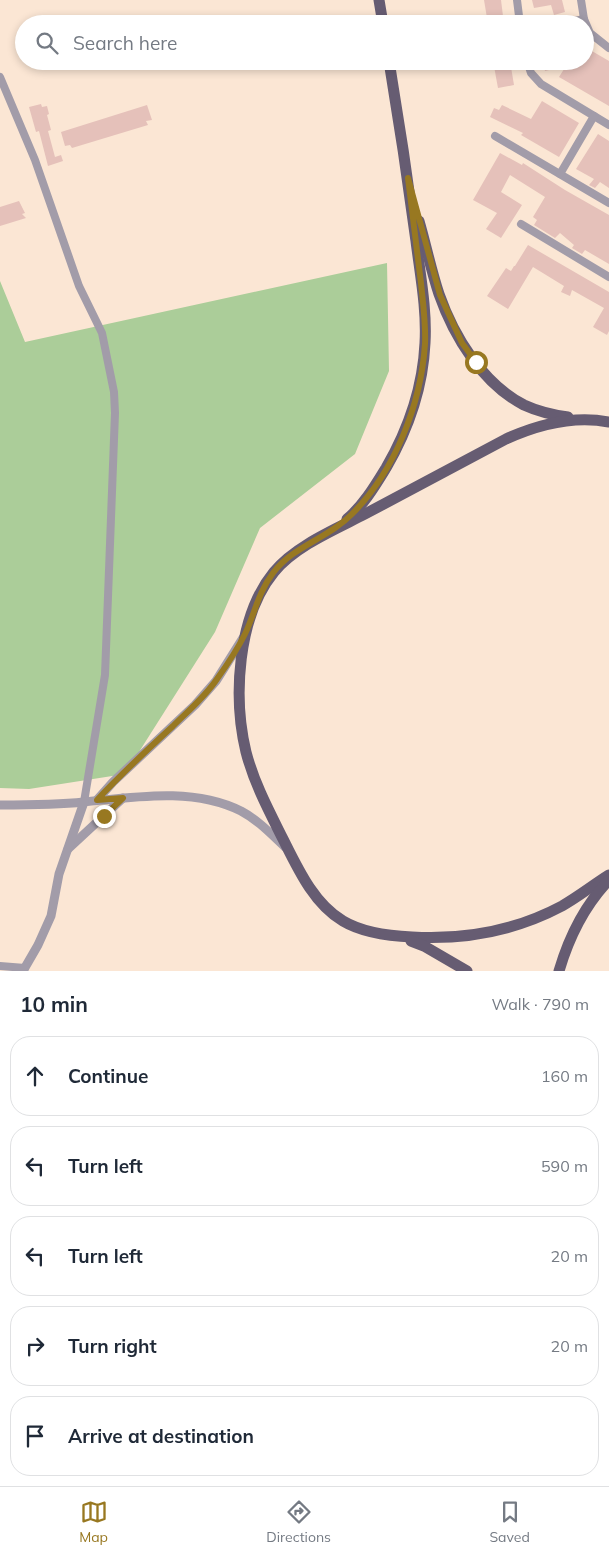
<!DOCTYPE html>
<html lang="en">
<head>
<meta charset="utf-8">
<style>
	body { margin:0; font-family:Mulish,sans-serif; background:#f2f2f3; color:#1f2937 }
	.stop { position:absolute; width:15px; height:15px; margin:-11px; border:4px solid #987821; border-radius:50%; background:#fff }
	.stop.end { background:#987821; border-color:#fff; box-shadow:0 1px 5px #0008 }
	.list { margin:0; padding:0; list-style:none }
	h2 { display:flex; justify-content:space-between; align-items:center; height:65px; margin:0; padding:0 20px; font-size:21px }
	h2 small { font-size:16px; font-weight:400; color:#747a83 }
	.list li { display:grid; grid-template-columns:32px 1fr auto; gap:15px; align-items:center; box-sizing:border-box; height:80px; margin:0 10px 10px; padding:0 10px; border:1px solid #e0e1e3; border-radius:20px }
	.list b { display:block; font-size:19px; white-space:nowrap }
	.list em { font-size:16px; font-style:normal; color:#747a83 }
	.icon { flex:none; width:28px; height:28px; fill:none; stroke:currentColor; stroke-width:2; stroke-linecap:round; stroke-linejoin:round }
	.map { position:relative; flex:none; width:609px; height:971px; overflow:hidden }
	.search { position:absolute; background:#fff; box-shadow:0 2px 8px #0003; left:15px; right:15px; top:15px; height:55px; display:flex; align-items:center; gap:12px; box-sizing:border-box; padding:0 18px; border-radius:28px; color:#747a83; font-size:19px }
	.sheet { height:515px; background:#fff }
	nav { display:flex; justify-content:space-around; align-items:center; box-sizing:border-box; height:70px; border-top:1px solid #e0e1e3; background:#fff; font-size:14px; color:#747a83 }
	nav a { display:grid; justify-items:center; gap:2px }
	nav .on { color:#987821 }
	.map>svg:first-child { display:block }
</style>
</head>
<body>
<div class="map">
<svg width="609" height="971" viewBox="0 0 609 971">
	<rect width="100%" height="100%" fill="#fbe6d4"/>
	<polygon fill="#abcd99" points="387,263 389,371 355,454 260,528 215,632 125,774 29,789 0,788 0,281 25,342"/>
	<g fill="#e5c1ba">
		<polygon points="484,0 501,0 504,24 488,24"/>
		<polygon points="532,0 562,0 565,12 554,15 551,5 534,8"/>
		<polygon points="585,47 609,61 609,106 559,77 566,66 545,71 542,61 585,61"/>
		<polygon points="493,61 510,61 514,85 498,88"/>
		<polygon points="542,101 579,123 559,157 521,135 523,133 490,117 494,108 499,110 502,105 531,119"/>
		<polygon points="41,104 42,107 47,106 49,114 47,115 51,130 48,131 55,157 61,155 63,161 48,166 39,131 36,132 29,107"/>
		<polygon points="147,105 152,120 146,121 148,125 72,148 70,145 65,146 61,132"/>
		<polygon points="598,134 609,141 609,188 600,182 595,188 589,185 594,179 576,169"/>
		<polygon points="500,153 522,165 523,163 565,190 609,215 609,264 585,250 582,254 572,248 574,245 560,233 555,238 534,225 537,220 533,217 545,197 510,175 501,192 522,205 501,238 486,229 497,213 473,200"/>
		<polygon points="19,201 25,213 22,214 26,218 0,226 0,207"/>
		<polygon points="528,245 609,292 609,331 607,335 593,327 604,308 572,290 570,296 561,292 564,286 533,267 508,309 487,296 506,268 511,271 514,266 515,266"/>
	</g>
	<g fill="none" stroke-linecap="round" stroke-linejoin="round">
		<g stroke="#a29ca9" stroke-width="8">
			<polyline points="517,0 520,24"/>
			<polyline points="581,0 584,19"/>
			<polyline points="561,24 584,19 590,33 609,48"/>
			<polyline points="527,61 531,73 541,84 609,125"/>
			<polyline points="0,77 35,160 79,286 102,333 114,392 115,413 105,675 84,802"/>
			<polyline points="495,136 609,203"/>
			<polyline points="560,174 594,116"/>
			<polyline points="521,224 609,277"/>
			<polyline points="0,966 25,968"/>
		</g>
		<g stroke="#a29ca9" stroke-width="9">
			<polyline points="97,800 113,782 195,705 216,681 243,638"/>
			<path d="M0 805C28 805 56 805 84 802 135 797 193 787 241 811 258 820 271 834 285 847"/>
			<polyline points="68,849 123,798"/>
			<polyline points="23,971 38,945 51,916 59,874 84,802"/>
		</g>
		<g stroke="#665c72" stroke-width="11">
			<polyline points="379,0 383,24"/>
			<path d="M419 221C426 245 431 270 439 294 454 337 483 384 524 405 537 411 553 415 568 417"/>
			<path d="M609 422C573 415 539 424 506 439 459 464 412 489 365 514 336 529 295 546 274 572 237 617 233 698 246 752 254 783 269 811 283 839 298 869 314 904 343 921 363 933 389 936 412 937 464 940 515 931 562 906 578 897 593 885 609 875"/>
			<path d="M347 519C363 506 375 486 386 468 408 430 423 387 425 343 427 309 420 274 416 241 408 181 399 121 389 61"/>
			<polyline points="411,941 424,946 467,971"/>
			<path d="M559 971C569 937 584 906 609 880"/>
		</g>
	</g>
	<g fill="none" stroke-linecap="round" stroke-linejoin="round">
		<path stroke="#987821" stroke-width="6" d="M104 816 123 798 97 800C121 774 147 750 173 726 188 711 205 697 217 679 227 665 237 650 245 634 255 613 258 593 273 573 293 546 329 538 352 514 395 471 421 404 425 344 426 324 423 303 421 283 417 248 412 213 408 178L440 295 462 343 476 362"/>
	</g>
</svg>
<div class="stop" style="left:476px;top:362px"></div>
<div class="stop end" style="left:104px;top:816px"></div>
<div class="search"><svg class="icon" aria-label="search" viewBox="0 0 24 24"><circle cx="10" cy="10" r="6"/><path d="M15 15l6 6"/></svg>Search here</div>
</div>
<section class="sheet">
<h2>10 min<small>Walk · 790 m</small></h2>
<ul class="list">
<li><svg class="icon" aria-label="ahead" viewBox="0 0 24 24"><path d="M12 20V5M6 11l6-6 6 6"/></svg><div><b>Continue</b></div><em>160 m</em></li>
<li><svg class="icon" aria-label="left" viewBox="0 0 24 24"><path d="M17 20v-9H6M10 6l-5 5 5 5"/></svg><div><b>Turn left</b></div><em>590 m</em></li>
<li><svg class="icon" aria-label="left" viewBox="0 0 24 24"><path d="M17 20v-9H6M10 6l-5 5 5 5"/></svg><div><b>Turn left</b></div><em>20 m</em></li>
<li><svg class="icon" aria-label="right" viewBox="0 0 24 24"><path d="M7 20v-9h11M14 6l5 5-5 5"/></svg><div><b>Turn right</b></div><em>20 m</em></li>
<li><svg class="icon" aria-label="arrive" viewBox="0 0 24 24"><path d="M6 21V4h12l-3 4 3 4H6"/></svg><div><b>Arrive at destination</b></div></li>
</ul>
</section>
<nav>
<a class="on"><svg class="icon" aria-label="map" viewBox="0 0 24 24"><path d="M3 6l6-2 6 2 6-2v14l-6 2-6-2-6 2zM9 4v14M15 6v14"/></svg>Map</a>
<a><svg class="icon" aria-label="directions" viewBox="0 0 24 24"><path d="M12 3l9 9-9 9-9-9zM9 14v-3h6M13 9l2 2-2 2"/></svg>Directions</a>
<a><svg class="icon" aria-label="saved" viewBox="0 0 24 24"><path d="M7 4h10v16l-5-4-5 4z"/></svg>Saved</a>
</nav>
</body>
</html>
